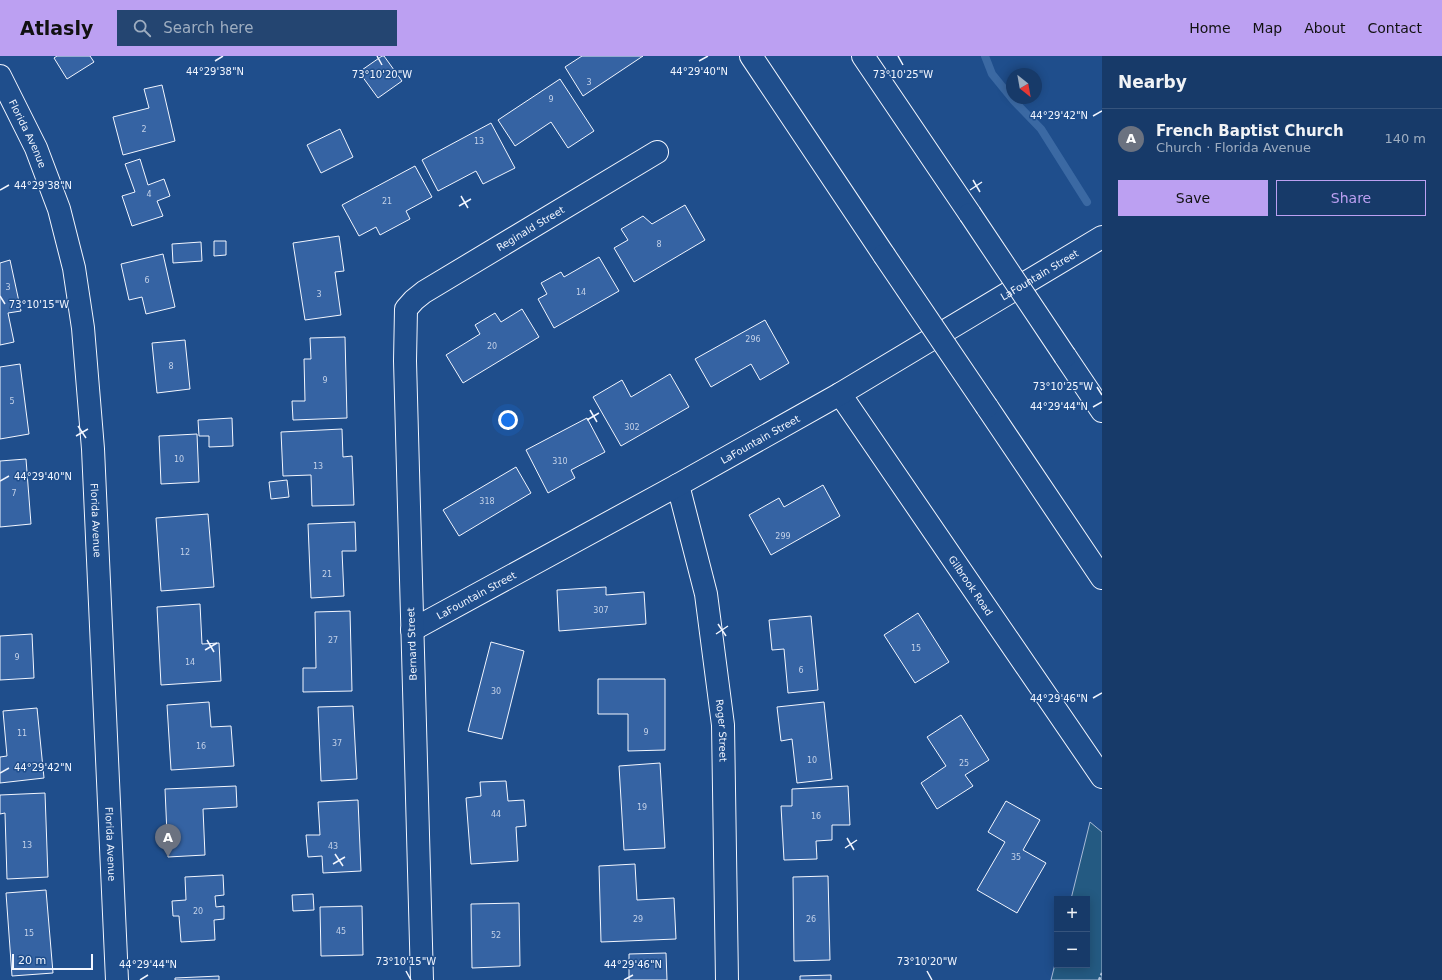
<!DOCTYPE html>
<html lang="en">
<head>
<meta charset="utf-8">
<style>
	body { margin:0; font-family:"DejaVu Sans",sans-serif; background:#244571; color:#f1f3f6 }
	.controls { position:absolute; right:12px; bottom:12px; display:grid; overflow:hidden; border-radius:0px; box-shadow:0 2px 10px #0003 }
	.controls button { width:36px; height:36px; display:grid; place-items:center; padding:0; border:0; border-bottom:1px solid #36547d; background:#173a69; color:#f1f3f6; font:20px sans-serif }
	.compass { position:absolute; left:1006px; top:12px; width:36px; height:36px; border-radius:50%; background:#173a69; box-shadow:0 2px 10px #0003; rotate:149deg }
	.scale { position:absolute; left:12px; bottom:10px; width:81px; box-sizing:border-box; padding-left:4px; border:2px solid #f2f6ff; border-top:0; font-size:11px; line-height:14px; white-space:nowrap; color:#f2f6ff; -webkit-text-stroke:3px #1f4e8c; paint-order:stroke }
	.you { position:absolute; left:508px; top:364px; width:14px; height:14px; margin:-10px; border:3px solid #fff; border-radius:50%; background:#1a73e8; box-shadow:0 0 0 6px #1a73e833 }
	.badge { display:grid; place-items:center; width:26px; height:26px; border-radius:50%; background:#bca0f2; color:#fff; font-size:13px; font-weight:700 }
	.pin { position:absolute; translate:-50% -33px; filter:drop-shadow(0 1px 2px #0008) }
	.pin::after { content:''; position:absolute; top:21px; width:14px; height:12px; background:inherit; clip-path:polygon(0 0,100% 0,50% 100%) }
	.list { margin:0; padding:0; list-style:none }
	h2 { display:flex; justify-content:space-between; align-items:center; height:52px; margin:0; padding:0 16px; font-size:17px }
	h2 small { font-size:13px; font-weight:400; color:#9eadc0 }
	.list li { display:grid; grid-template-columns:26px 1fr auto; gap:12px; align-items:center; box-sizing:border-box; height:60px; padding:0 16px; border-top:1px solid #36547d }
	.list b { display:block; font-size:15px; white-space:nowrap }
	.list p { margin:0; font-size:13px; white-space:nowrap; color:#9eadc0 }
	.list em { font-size:13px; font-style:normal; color:#9eadc0 }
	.actions { display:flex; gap:8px; padding:12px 16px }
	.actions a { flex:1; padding:9px 0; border:1px solid #bca0f2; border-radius:0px; text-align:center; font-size:14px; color:#bca0f2 }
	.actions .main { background:#bca0f2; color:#111 }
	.icon { flex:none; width:22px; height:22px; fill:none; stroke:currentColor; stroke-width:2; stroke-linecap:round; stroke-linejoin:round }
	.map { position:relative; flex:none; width:1102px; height:924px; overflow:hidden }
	header { display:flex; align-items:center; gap:24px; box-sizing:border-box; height:56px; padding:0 20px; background:#bca0f2; color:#111 }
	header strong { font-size:19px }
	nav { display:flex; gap:22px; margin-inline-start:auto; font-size:14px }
	.search { width:280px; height:36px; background:#244571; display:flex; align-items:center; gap:10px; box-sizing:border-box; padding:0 14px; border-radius:0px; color:#9eadc0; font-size:15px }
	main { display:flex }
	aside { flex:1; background:#173a69 }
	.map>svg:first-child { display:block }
</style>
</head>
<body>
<header>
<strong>Atlasly</strong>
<div class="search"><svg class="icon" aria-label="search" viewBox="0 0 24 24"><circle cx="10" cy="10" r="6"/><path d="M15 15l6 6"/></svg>Search here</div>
<nav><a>Home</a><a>Map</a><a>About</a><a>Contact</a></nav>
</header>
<main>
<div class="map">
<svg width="1102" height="924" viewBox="0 0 1102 924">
	<rect width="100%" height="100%" fill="#1f4e8c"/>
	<polygon fill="#245a82" stroke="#a8bbd7" points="1090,766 1102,776 1102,924 1051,924 1057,900 1057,909 1087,909 1087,843 1071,843"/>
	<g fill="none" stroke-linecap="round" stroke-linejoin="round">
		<polyline stroke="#3b69a3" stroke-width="8" points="985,0 992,18 1014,45 1041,73 1087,146"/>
	</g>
	<g fill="#3563a3" stroke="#f2f6ff">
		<polygon points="57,0 90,0 94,6 67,23 54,2"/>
		<polygon points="382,0 384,0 402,25 378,42 359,16"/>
		<polygon points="582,0 643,0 583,40 565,11"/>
		<polygon points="560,23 594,75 568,92 551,66 515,90 498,64"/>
		<polygon points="162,29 175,85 123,99 113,61 149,52 144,33"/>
		<polygon points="491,67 515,112 483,128 476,115 438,135 422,104"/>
		<polygon points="340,73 353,101 321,117 307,89"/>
		<polygon points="140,103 148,129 164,123 170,140 157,145 163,160 132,170 122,140 135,136 125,108"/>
		<polygon points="415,110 432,141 406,155 410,163 380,179 376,171 359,180 342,149"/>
		<polygon points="685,149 705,184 634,226 614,192 628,184 621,173 643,160 652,168"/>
		<polygon points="339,180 344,215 335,216 341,259 305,264 293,187"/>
		<polygon points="214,185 226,185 226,199 214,200"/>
		<polygon points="201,186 202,205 173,207 172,188"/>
		<polygon points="163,198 175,251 146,258 142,241 129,244 121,208"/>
		<polygon points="599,201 619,235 554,272 538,243 547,238 541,227 561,216 564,221"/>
		<polygon points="10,204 21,255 8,257 14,286 0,289 0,207"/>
		<polygon points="522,253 539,281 463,327 446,299 480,278 475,269 495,257 501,266"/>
		<polygon points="765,264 789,307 760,324 751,308 711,331 695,303"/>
		<polygon points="345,281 347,362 293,364 292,345 305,345 304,303 311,303 310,282"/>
		<polygon points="185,284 190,333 157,337 152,287"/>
		<polygon points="20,308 29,378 0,383 0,311"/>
		<polygon points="670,318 689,351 621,390 593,341 622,324 631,341"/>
		<polygon points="232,362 233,390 209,391 209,380 199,380 198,364"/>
		<polygon points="587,362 605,396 571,414 575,422 548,437 526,394"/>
		<polygon points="342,373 343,401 352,400 354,449 312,450 311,419 283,420 281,376"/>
		<polygon points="197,378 199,426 161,428 159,380"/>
		<polygon points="26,403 31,468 0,471 0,405"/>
		<polygon points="516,411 531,437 459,480 443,454"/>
		<polygon points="287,424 289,441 271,443 269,426"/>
		<polygon points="823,429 840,460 771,499 749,459 779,442 784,451"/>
		<polygon points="208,458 214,531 161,535 156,462"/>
		<polygon points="355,466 356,495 342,495 344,540 311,542 308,468"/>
		<polygon points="606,531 606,539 644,536 646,568 559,575 557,534"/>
		<polygon points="200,548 202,588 219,587 221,625 161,629 157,551"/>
		<polygon points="350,555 352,635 303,636 303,612 316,612 315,556"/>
		<polygon points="918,557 949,606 915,627 884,579"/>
		<polygon points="811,560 818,634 788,637 784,593 772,594 769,564"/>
		<polygon points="32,578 34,622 0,624 0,580"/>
		<polygon points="491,586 524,595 502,683 468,675"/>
		<polygon points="598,623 665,623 665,694 628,695 628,658 598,658"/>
		<polygon points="209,646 211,671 231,670 234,710 171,714 167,649"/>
		<polygon points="824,646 832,723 797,727 792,683 781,685 777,651"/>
		<polygon points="353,650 357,723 321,725 318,651"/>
		<polygon points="37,652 44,722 0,727 0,701 7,700 3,655"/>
		<polygon points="961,659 989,704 965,719 973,730 937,753 921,727 946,710 927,681"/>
		<polygon points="660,707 665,792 624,794 619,710"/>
		<polygon points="506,725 508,745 524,744 526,770 516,771 518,805 471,808 466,742 481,740 480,726"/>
		<polygon points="236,730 237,751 203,753 205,799 168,801 165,733"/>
		<polygon points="848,730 850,769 832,769 832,784 816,785 817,803 784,804 781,750 792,750 792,733"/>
		<polygon points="45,737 48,821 7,823 5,757 0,758 0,739"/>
		<polygon points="358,744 361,815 323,817 322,800 308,801 306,779 320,779 318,746"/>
		<polygon points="1006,745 1040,764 1023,794 1046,807 1017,857 977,834 1005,786 988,776"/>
		<polygon points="635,808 637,844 674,842 676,883 601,886 599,810"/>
		<polygon points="223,819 224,839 215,840 216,851 224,850 224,863 214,864 215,884 181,886 179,860 173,860 172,845 186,844 185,821"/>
		<polygon points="828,820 830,904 794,905 793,821"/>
		<polygon points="46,834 53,917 12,920 6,837"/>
		<polygon points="313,838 314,854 293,855 292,839"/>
		<polygon points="519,847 520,910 472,912 471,848"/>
		<polygon points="362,850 363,899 321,900 320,851"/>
		<polygon points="666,897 667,924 629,924 629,898"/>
		<polygon points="831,919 831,924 800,924 800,920"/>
		<polygon points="219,920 219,924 175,924 175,922"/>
	</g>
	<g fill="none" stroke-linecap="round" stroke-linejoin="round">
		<g stroke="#f2f6ff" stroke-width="24">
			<g id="street">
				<path id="s1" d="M0 20 36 92 59 153 74 212 83 272 93 393 117 924"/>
				<path id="s2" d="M840 338 1102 721"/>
				<path id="s3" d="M678 429 706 538 723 669 727 924"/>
				<path id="s4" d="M412 574 678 429 840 338 1102 181"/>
				<path id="s5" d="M422 924 405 305 406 253 414 244 424 236 657 96"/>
			</g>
		</g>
		<g stroke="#f2f6ff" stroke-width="24">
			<g id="highway">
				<polyline points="751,0 884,199"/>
				<polyline points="863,0 970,158"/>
				<polyline points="1065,300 1102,355"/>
				<polyline points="987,351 1102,522"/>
			</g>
		</g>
		<polyline stroke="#b3c4dc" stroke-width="2.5" stroke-dasharray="3 2" stroke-linecap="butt" points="1099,924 1102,917"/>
		<use href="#street" stroke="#1f4e8c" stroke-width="22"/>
		<use href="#highway" stroke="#1f4e8c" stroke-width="22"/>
		<g stroke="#f2f6ff" stroke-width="24" stroke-linecap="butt">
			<g id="highway-bridge">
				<polyline points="970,158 1065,300"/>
				<polyline points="884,199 987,351"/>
			</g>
		</g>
		<use href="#highway-bridge" stroke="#1f4e8c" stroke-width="22"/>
	</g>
	<path fill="none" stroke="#f2f6ff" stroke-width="1.5" d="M377 0 382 9M898 0 903 9M215 5 223 0M699 5 708 0M1093 60 1102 55M973 124 980 136M0 134 9 129M970 134 982 126M461 140 468 152M459 150 471 143M0 240 5 248M1097 331 1102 339M1093 351 1102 346M590 354 597 366M587 364 599 357M78 370 86 382M76 380 88 373M0 425 9 420M718 568 726 580M716 578 728 570M207 584 214 596M205 594 217 587M1093 642 1102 637M0 717 9 712M847 782 854 794M845 792 857 784M335 798 343 810M333 808 345 801M406 915 411 924M927 915 932 924M140 924 148 919M624 924 633 919"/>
	<g text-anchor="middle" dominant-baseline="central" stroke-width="3" stroke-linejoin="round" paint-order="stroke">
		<g font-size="8" fill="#c3d1e8">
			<text x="589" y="26">3</text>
			<text x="551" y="43">9</text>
			<text x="144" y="73">2</text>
			<text x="479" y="85">13</text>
			<text x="149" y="138">4</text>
			<text x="387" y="145">21</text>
			<text x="659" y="188">8</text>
			<text x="147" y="224">6</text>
			<text x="8" y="231">3</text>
			<text x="581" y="236">14</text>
			<text x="319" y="238">3</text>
			<text x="753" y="283">296</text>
			<text x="492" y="290">20</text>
			<text x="171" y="310">8</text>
			<text x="325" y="324">9</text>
			<text x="12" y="345">5</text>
			<text x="632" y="371">302</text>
			<text x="179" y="403">10</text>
			<text x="560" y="405">310</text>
			<text x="318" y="410">13</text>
			<text x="14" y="437">7</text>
			<text x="487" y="445">318</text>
			<text x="783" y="480">299</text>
			<text x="185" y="496">12</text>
			<text x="327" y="518">21</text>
			<text x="601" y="554">307</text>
			<text x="333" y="584">27</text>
			<text x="916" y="592">15</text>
			<text x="17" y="601">9</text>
			<text x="190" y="606">14</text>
			<text x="801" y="614">6</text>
			<text x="496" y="635">30</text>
			<text x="646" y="676">9</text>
			<text x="22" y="677">11</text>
			<text x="337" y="687">37</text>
			<text x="201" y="690">16</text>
			<text x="812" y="704">10</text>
			<text x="964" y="707">25</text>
			<text x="642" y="751">19</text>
			<text x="496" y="758">44</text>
			<text x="816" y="760">16</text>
			<text x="27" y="789">13</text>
			<text x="333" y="790">43</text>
			<text x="1016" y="801">35</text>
			<text x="198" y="855">20</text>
			<text x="638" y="863">29</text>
			<text x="811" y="863">26</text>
			<text x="341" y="875">45</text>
			<text x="29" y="877">15</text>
			<text x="496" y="879">52</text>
		</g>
		<g font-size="10" fill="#f2f6ff" stroke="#1f4e8c">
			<text stroke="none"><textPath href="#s1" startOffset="64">Florida Avenue</textPath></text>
			<text stroke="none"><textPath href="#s5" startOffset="820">Reginald Street</textPath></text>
			<text stroke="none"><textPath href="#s4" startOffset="721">LaFountain Street</textPath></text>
			<text stroke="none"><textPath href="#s4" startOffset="397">LaFountain Street</textPath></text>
			<text stroke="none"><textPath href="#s1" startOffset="460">Florida Avenue</textPath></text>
			<text stroke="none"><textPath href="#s2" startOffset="232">Gilbrook Road</textPath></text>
			<text stroke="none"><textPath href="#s4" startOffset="73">LaFountain Street</textPath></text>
			<text transform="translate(412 588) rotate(-92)">Bernard Street</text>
			<text stroke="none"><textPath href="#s3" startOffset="250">Roger Street</textPath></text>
			<text stroke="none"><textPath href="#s1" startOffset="784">Florida Avenue</textPath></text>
		</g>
	</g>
	<g font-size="10" text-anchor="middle" fill="#f2f6ff" stroke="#1f4e8c" stroke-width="3" stroke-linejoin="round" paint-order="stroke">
		<text x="215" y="19">44°29'38"N</text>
		<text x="699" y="19">44°29'40"N</text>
		<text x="903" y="22">73°10'25"W</text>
		<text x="382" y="22">73°10'20"W</text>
		<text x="1059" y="63">44°29'42"N</text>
		<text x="43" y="133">44°29'38"N</text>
		<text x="39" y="252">73°10'15"W</text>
		<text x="1063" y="334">73°10'25"W</text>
		<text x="1059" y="354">44°29'44"N</text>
		<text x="43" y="424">44°29'40"N</text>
		<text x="1059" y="646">44°29'46"N</text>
		<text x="43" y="715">44°29'42"N</text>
		<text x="406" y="909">73°10'15"W</text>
		<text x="927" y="909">73°10'20"W</text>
		<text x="148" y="912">44°29'44"N</text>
		<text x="633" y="912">44°29'46"N</text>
	</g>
</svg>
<div class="controls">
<button>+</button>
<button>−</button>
</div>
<svg class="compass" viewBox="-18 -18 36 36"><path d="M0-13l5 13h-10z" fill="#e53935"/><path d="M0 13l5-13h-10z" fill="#9eadc0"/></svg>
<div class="scale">20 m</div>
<div class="you"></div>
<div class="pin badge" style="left:168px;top:801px;background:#6b7280">A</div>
</div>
<aside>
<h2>Nearby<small></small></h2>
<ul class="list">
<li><span class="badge" style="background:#6b7280">A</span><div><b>French Baptist Church</b><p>Church · Florida Avenue</p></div><em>140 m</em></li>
</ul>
<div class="actions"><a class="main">Save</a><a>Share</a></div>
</aside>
</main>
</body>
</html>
